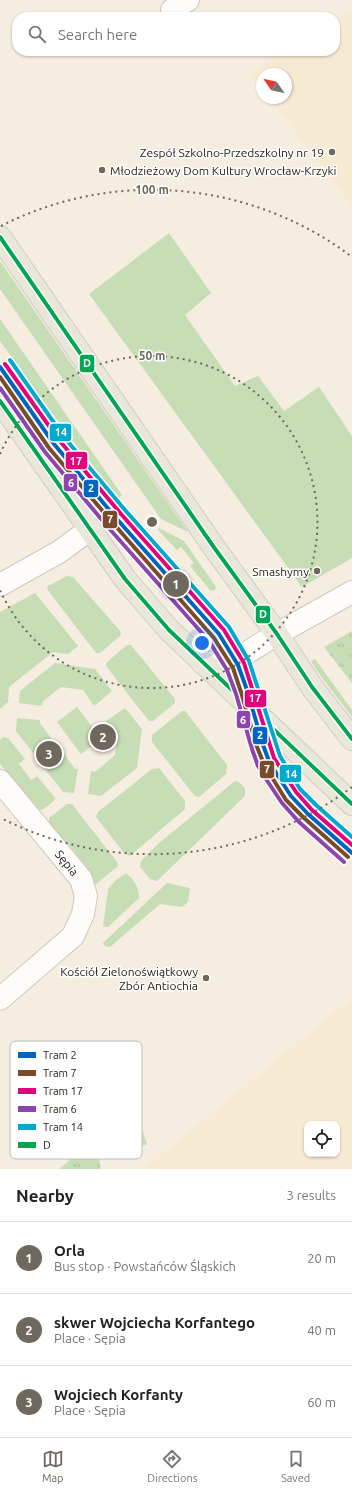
<!DOCTYPE html>
<html lang="en">
<head>
<meta charset="utf-8">
<style>
	body { margin:0; font-family:Ubuntu,sans-serif; background:#f2f2f2; color:#222 }
	.controls { position:absolute; right:12px; bottom:12px; display:grid; overflow:hidden; border-radius:8px; box-shadow:0 1px 3px #0004 }
	.controls button { width:36px; height:36px; display:grid; place-items:center; padding:0; border:0; border-bottom:1px solid #e0e0e0; background:#fff; color:#222; font:20px sans-serif }
	.compass { position:absolute; left:256px; top:68px; width:36px; height:36px; border-radius:50%; background:#fff; box-shadow:0 1px 3px #0004; rotate:304deg }
	.you { position:absolute; left:202px; top:643px; width:14px; height:14px; margin:-10px; border:3px solid #fff; border-radius:50%; background:#1a73e8; box-shadow:0 0 0 6px #1a73e833 }
	.badge { display:grid; place-items:center; width:26px; height:26px; border-radius:50%; background:#6e685e; color:#fff; font-size:13px; font-weight:700 }
	.pin { position:absolute; translate:-50% -50%; border:2px solid #fff; box-shadow:0 1px 4px #0006 }
	.list { margin:0; padding:0; list-style:none }
	h2 { display:flex; justify-content:space-between; align-items:center; height:52px; margin:0; padding:0 16px; font-size:17px }
	h2 small { font-size:13px; font-weight:400; color:#767676 }
	.list li { display:grid; grid-template-columns:26px 1fr auto; gap:12px; align-items:center; box-sizing:border-box; height:72px; padding:0 16px; border-top:1px solid #e0e0e0 }
	.list b { display:block; font-size:15px; white-space:nowrap }
	.list p { margin:0; font-size:13px; white-space:nowrap; color:#767676 }
	.list em { font-size:13px; font-style:normal; color:#767676 }
	.icon { flex:none; width:22px; height:22px; fill:none; stroke:currentColor; stroke-width:2; stroke-linecap:round; stroke-linejoin:round }
	.map { position:relative; flex:none; width:352px; height:1169px; overflow:hidden }
	.search { position:absolute; background:#fff; box-shadow:0 1px 3px #0004; left:12px; right:12px; top:12px; height:44px; display:flex; align-items:center; gap:10px; box-sizing:border-box; padding:0 14px; border-radius:16px; color:#767676; font-size:15px }
	.sheet { height:268px; background:#fff }
	nav { display:flex; justify-content:space-around; align-items:center; box-sizing:border-box; height:56px; border-top:1px solid #e0e0e0; background:#fff; font-size:11px; color:#767676 }
	nav a { display:grid; justify-items:center; gap:2px }
	nav .on { color:#6e685e }
	.map>svg:first-child { display:block }
</style>
</head>
<body>
<div class="map">
<svg width="352" height="1169" viewBox="0 0 352 1169">
	<defs>
		<pattern id="park-tufts" width="24" height="20" patternUnits="userSpaceOnUse"><rect width="24" height="20" fill="#c7ddb6"/><path d="M3 7l-1-3M5 7V3M7 7l1-3M15 17l-1-3M17 17v-4M19 17l1-3" fill="none" stroke="#abbd9c"/></pattern>
	</defs>
	<rect width="100%" height="100%" fill="#f5ede0"/>
	<g fill="#f7ead3" fill-rule="evenodd">
		<polygon points="352,10 352,206 270,98 286,98 286,74 262,74 262,87 251,73 286,51 335,51 335,20"/>
		<path d="M352 998V1169H144L211 1114ZM307 1124H337V1154H307Z"/>
	</g>
	<g fill="#c7ddb6">
		<polygon points="169,233 211,293 185,315 235,386 258,376 284,411 319,387 352,436 352,558 302,587 89,294"/>
		<polygon points="0,261 188,532 161,519 0,289"/>
		<polygon points="0,319 122,495 118,499 68,435 0,341"/>
		<polygon points="159,528 184,541 216,587 215,590 211,591 190,566 194,563 181,547 177,550 158,530"/>
		<polygon points="67,576 73,577 121,632 120,636 100,653 96,653 47,589 48,586"/>
		<polygon points="35,593 78,646 68,654 53,652 9,687 8,702 0,709 0,612"/>
		<polygon points="127,645 131,645 175,699 175,703 153,721 149,721 106,666 107,662"/>
		<polygon points="315,659 352,710 352,717 317,671 311,661"/>
		<polygon points="55,663 95,669 112,691 94,706 83,690 61,687 42,702 42,706 19,703 20,691"/>
		<polygon points="77,707 101,739 81,754 57,722"/>
		<polygon points="125,708 142,729 137,768 101,796 88,794 91,771 95,772 115,755 118,736 106,721"/>
		<polygon points="182,711 185,711 227,765 226,774 199,797 195,796 152,742 152,735"/>
		<polygon points="17,718 40,720 40,723 51,738 33,753 16,731"/>
		<polygon points="3,737 8,738 25,759 19,764 31,780 37,776 55,798 54,801 42,810 37,809 0,764 0,740"/>
		<polygon points="64,754 75,769 78,769 74,793 63,792 45,769"/>
		<polygon points="159,768 185,801 185,809 130,856 124,853 96,817 98,812 152,769"/>
		<polygon points="235,781 240,783 245,788 245,796 157,881 150,879 140,867 141,861 159,843"/>
		<path d="M67 804H72L117 862 118 866 95 885C86 861 65 842 49 823V818Z"/>
		<path d="M126 873C134 880 139 887 139 898L108 927H103L108 889 116 880Z"/>
		<polygon points="167,883 190,888 188,902 182,907 160,904 110,947 105,946 103,943"/>
	</g>
	<g fill="url(#park-tufts)">
		<polygon points="352,631 352,683 324,647"/>
		<polygon points="133,1104 147,1144 111,1157 97,1117"/>
		<path d="M78 1140C96 1149 98 1149 101 1169H59L69 1161V1147Z"/>
	</g>
	<g fill="none" stroke-linecap="round" stroke-linejoin="round">
		<g stroke="#cfc8be" stroke-width="24">
			<g id="minor">
				<polyline points="172,10 188,0"/>
				<polyline points="0,585 59,552 89,530"/>
				<polyline points="203,663 222,663 240,657 277,634 352,592"/>
				<polyline points="0,781 81,879 86,896 83,914 73,936 0,999"/>
			</g>
		</g>
		<g stroke="#d0ccc6" stroke-width="24">
			<g id="major">
				<polyline points="0,237 213,546 277,634 312,687 352,739"/>
				<polyline points="0,401 125,579 169,630 352,804"/>
			</g>
		</g>
		<use href="#minor" stroke="#fefcfa" stroke-width="22"/>
		<use href="#major" stroke="#e9e6da" stroke-width="22"/>
		<g stroke="#fff" stroke-width="7">
			<g id="bus-1">
				<polyline points="0,237 213,546 277,634 312,687 352,739"/>
				<polyline points="0,401 125,579 169,630 352,804"/>
			</g>
		</g>
		<use href="#bus-1" stroke="#00a651" stroke-width="4"/>
		<g stroke="#fff" stroke-width="7">
			<polyline id="tram-1" points="0,367 54,444 116,518 219,634 238,665 247,690 263,745 269,761 278,776 291,796 308,814 352,853"/>
		</g>
		<g stroke="#fff" stroke-width="7">
			<polyline id="tram-2" points="0,377 49,448 112,522 214,638 233,668 241,692 257,747 264,764 273,779 286,800 304,818 348,857"/>
		</g>
		<g stroke="#fff" stroke-width="7">
			<polyline id="tram-3" points="5,364 59,440 121,514 224,630 244,663 274,758 296,792 312,810 352,845"/>
		</g>
		<g stroke="#fff" stroke-width="7">
			<polyline id="tram-4" points="0,388 45,452 107,526 209,641 227,670 236,694 252,749 258,766 268,782 282,803 299,822 344,862"/>
		</g>
		<g stroke="#fff" stroke-width="7">
			<polyline id="tram-5" points="10,360 64,437 125,510 229,627 249,661 280,756 300,789 316,805 352,837"/>
		</g>
		<use href="#tram-1" stroke="#0065bd" stroke-width="4"/>
		<use href="#tram-2" stroke="#7a4b2a" stroke-width="4"/>
		<use href="#tram-3" stroke="#e5007d" stroke-width="4"/>
		<use href="#tram-4" stroke="#8e44ad" stroke-width="4"/>
		<use href="#tram-5" stroke="#00a9ce" stroke-width="4"/>
	</g>
	<g fill="none" stroke="#6e685e" stroke-width="2" stroke-dasharray="2 4">
		<path d="M0 454A166 166 0 1 1 0 590"/>
		<path d="M352 787A332 332 0 0 1 1 818M1 226A332 332 0 0 1 352 257"/>
	</g>
	<g fill="#6e685e" stroke="#fff" stroke-width="1.5">
		<circle cx="332" cy="152" r="4"/>
		<circle cx="102" cy="170" r="4"/>
		<circle cx="317" cy="571" r="4"/>
		<circle cx="206" cy="978" r="4"/>
	</g>
	<g text-anchor="middle" dominant-baseline="central" stroke-width="3" stroke-linejoin="round" paint-order="stroke">
		<g font-size="12" fill="#262118" stroke="#fff" text-anchor="end">
			<text x="324" y="152">Zespół Szkolno-Przedszkolny nr 19</text>
			<text x="110" y="170" text-anchor="start">Młodzieżowy Dom Kultury Wrocław-Krzyki</text>
			<text x="309" y="571">Smashymy</text>
			<text x="198" y="971">Kościół Zielonoświątkowy<tspan x="198" dy="14">Zbór Antiochia</tspan></text>
		</g>
		<g font-size="12" fill="#262118" stroke="#fff">
			<text transform="translate(67 863) rotate(51)">Sępia</text>
		</g>
	</g>
	<rect x="10" y="1041" width="132" height="118" rx="6" fill="#fff" stroke="#bebcba" stroke-width="1"/>
	<rect x="18" y="1052" width="18" height="6" fill="#0065bd"/>
	<rect x="18" y="1070" width="18" height="6" fill="#7a4b2a"/>
	<rect x="18" y="1088" width="18" height="6" fill="#e5007d"/>
	<rect x="18" y="1106" width="18" height="6" fill="#8e44ad"/>
	<rect x="18" y="1124" width="18" height="6" fill="#00a9ce"/>
	<rect x="18" y="1142" width="18" height="6" fill="#00a651"/>
	<g font-size="11" fill="#262118">
		<text x="43" y="1059">Tram 2</text>
		<text x="43" y="1077">Tram 7</text>
		<text x="43" y="1095">Tram 17</text>
		<text x="43" y="1113">Tram 6</text>
		<text x="43" y="1131">Tram 14</text>
		<text x="43" y="1149">D</text>
	</g>
	<circle cx="152" cy="522" r="6" fill="#6e685e" stroke="#fff" stroke-width="2"/>
	<g font-size="12" text-anchor="middle" font-weight="bold" fill="#6e685e" stroke="#fff" stroke-width="3" stroke-linejoin="round" paint-order="stroke">
		<text x="152" y="194">100 m</text>
		<text x="152" y="360">50 m</text>
	</g>
	<g stroke="#fff" stroke-width="1.5">
		<rect x="79" y="354" width="16" height="19" rx="4" fill="#00a651"/>
		<rect x="49" y="423" width="23" height="19" rx="4" fill="#00a9ce"/>
		<rect x="65" y="451" width="23" height="19" rx="4" fill="#e5007d"/>
		<rect x="63" y="473" width="15" height="19" rx="4" fill="#8e44ad"/>
		<rect x="83" y="479" width="16" height="19" rx="4" fill="#0065bd"/>
		<rect x="102" y="510" width="16" height="19" rx="4" fill="#7a4b2a"/>
		<rect x="255" y="605" width="16" height="19" rx="4" fill="#00a651"/>
		<rect x="244" y="689" width="23" height="19" rx="4" fill="#e5007d"/>
		<rect x="236" y="710" width="15" height="19" rx="4" fill="#8e44ad"/>
		<rect x="252" y="726" width="16" height="19" rx="4" fill="#0065bd"/>
		<rect x="259" y="760" width="16" height="19" rx="4" fill="#7a4b2a"/>
		<rect x="279" y="764" width="23" height="19" rx="4" fill="#00a9ce"/>
	</g>
	<g font-size="11" text-anchor="middle" font-weight="bold" fill="#fff">
		<text x="87" y="367">D</text>
		<text x="61" y="436">14</text>
		<text x="76" y="465">17</text>
		<text x="71" y="487">6</text>
		<text x="91" y="492">2</text>
		<text x="110" y="523">7</text>
		<text x="263" y="618">D</text>
		<text x="255" y="702">17</text>
		<text x="243" y="724">6</text>
		<text x="260" y="739">2</text>
		<text x="267" y="773">7</text>
		<text x="291" y="778">14</text>
	</g>
</svg>
<div class="controls">
<button><svg class="icon" aria-label="locate" viewBox="0 0 24 24"><circle cx="12" cy="12" r="6"/><path d="M12 2v4M12 18v4M2 12h4M18 12h4"/></svg></button>
</div>
<svg class="compass" viewBox="-18 -18 36 36"><path d="M0-13l5 13h-10z" fill="#e53935"/><path d="M0 13l5-13h-10z" fill="#767676"/></svg>
<div class="you"></div>
<div class="pin badge" style="left:176px;top:584px">1</div>
<div class="pin badge" style="left:103px;top:737px">2</div>
<div class="pin badge" style="left:49px;top:754px">3</div>
<div class="search"><svg class="icon" aria-label="search" viewBox="0 0 24 24"><circle cx="10" cy="10" r="6"/><path d="M15 15l6 6"/></svg>Search here</div>
</div>
<section class="sheet">
<h2>Nearby<small>3 results</small></h2>
<ul class="list">
<li><span class="badge">1</span><div><b>Orla</b><p>Bus stop · Powstańców Śląskich</p></div><em>20 m</em></li>
<li><span class="badge">2</span><div><b>skwer Wojciecha Korfantego</b><p>Place · Sępia</p></div><em>40 m</em></li>
<li><span class="badge">3</span><div><b>Wojciech Korfanty</b><p>Place · Sępia</p></div><em>60 m</em></li>
</ul>
</section>
<nav>
<a class="on"><svg class="icon" aria-label="map" viewBox="0 0 24 24"><path d="M3 6l6-2 6 2 6-2v14l-6 2-6-2-6 2zM9 4v14M15 6v14"/></svg>Map</a>
<a><svg class="icon" aria-label="directions" viewBox="0 0 24 24"><path d="M12 3l9 9-9 9-9-9zM9 14v-3h6M13 9l2 2-2 2"/></svg>Directions</a>
<a><svg class="icon" aria-label="saved" viewBox="0 0 24 24"><path d="M7 4h10v16l-5-4-5 4z"/></svg>Saved</a>
</nav>
</body>
</html>
